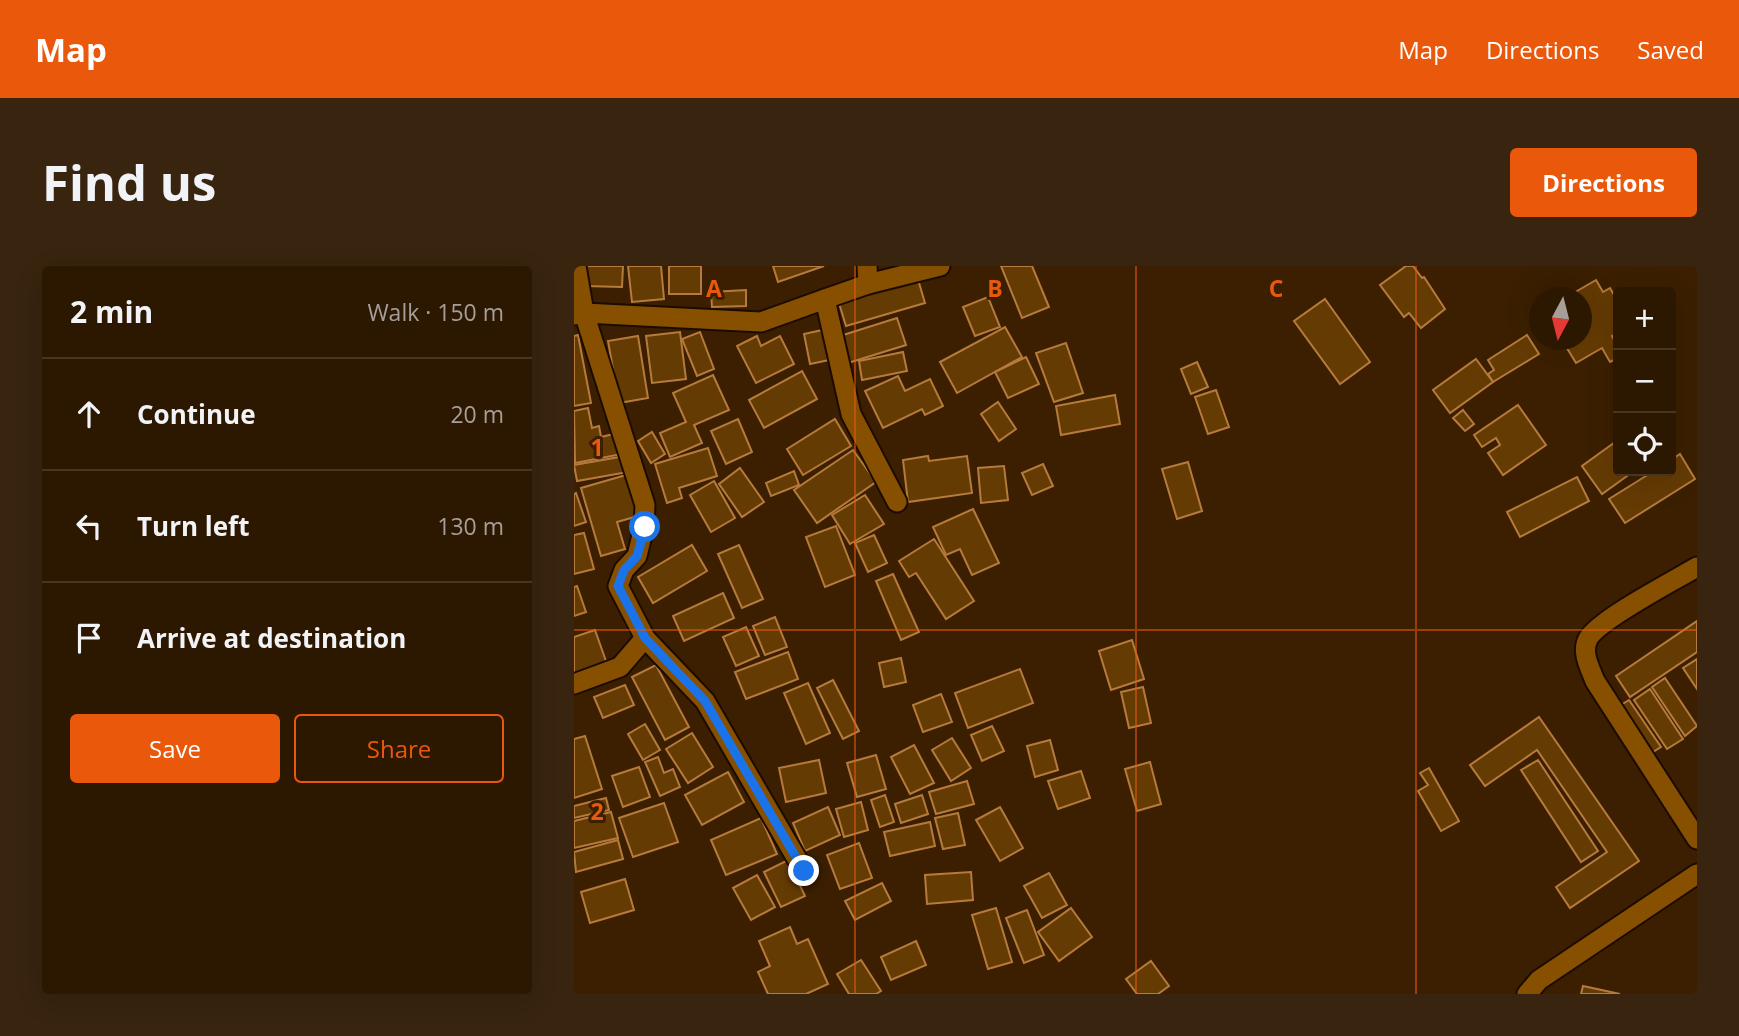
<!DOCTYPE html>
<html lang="en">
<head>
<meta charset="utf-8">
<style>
	body { margin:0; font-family:"Open Sans",sans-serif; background:#38240f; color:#f1f3f6 }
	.controls { position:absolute; right:21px; top:21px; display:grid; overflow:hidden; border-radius:7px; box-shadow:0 7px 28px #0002 }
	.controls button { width:63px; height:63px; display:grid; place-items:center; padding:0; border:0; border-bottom:2px solid #483622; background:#2c1700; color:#f1f3f6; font:35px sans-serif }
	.compass { position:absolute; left:955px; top:21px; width:63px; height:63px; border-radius:50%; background:#2c1700; box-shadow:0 7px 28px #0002; rotate:187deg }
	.stop { position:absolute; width:21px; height:21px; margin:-16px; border:5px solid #1a73e8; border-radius:50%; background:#fff }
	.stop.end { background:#1a73e8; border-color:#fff; box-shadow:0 2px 7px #0008 }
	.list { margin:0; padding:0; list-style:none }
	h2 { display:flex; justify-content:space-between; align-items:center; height:91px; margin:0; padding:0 28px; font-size:30px }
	h2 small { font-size:23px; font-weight:400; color:#a69f99 }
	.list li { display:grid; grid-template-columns:46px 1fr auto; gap:21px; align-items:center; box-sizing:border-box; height:112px; padding:0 28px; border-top:2px solid #483622 }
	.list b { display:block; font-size:26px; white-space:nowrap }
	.list em { font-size:23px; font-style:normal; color:#a69f99 }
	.actions { display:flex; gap:14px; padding:21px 28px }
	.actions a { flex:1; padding:16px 0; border:2px solid #ea580c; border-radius:7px; text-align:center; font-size:24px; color:#ea580c }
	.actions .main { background:#ea580c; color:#fff }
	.icon { flex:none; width:38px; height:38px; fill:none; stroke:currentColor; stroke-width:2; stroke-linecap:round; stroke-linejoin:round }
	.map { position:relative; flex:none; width:1123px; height:728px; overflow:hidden; border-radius:7px }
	header { display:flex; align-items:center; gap:42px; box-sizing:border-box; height:98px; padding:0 35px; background:#ea580c; color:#fff }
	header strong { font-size:33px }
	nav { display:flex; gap:38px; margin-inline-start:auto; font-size:24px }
	.intro { display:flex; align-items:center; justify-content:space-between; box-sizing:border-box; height:168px; padding:0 42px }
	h1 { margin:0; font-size:49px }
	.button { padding:18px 32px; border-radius:7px; background:#ea580c; color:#fff; font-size:24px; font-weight:700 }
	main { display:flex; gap:42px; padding:0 42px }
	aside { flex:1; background:#2c1700; border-radius:7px; box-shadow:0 7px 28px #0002 }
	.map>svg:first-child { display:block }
</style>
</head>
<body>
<header>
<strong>Map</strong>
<nav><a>Map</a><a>Directions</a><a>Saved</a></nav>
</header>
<div class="intro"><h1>Find us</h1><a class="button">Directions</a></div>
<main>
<aside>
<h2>2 min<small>Walk · 150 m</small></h2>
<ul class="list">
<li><svg class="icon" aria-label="ahead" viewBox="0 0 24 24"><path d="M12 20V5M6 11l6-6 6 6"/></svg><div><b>Continue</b></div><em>20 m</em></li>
<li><svg class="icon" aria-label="left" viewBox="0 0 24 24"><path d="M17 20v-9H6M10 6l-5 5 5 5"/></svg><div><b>Turn left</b></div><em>130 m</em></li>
<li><svg class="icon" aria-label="arrive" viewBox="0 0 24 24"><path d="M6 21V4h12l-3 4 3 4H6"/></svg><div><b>Arrive at destination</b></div></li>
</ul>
<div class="actions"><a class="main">Save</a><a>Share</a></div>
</aside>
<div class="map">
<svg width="1123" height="728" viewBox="0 0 1123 728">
	<rect width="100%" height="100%" fill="#3b1f00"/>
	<g fill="#653b04" stroke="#b67b3c" stroke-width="2">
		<polygon points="11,0 49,0 48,21 11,20"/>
		<polygon points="54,0 87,0 90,33 58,36"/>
		<rect x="95" y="0" width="32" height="28"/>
		<polygon points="199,0 250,0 204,16"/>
		<polygon points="427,0 458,0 475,41 448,52"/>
		<polygon points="832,0 839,0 848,12 850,11 871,43 847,62 835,47 830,51 806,19"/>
		<polygon points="343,10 351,37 272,60 264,34"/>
		<polygon points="1022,14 1029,26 1036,22 1044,36 1044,66 1038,70 1044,81 1044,92 1036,96 1028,82 1002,97 988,74 1007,74 1007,32 991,32"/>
		<polygon points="172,24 172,40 138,41 137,26"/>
		<polygon points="414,31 426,61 401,70 389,41"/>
		<polygon points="751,33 796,96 766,118 720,55"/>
		<polygon points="323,52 332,79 274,97 266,70"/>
		<polygon points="431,61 448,91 383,127 366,96"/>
		<polygon points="253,63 260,93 236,98 230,68"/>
		<polygon points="106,66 112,113 78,117 72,70"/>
		<polygon points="126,66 140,103 123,110 108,73"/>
		<polygon points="4,69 17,137 0,140 0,70"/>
		<polygon points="953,69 965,88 919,116 914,108 920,104 914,94"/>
		<polygon points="64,70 74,132 45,137 34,75"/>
		<polygon points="183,70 187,80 206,70 220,98 182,117 163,80"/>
		<polygon points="492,77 509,127 480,136 462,87"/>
		<polygon points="329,86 333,105 288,114 285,95"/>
		<polygon points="452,91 465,118 434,132 421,106"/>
		<polygon points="902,93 919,116 876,147 859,124"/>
		<polygon points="623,96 634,121 617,128 607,103"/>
		<polygon points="228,105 243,133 190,162 175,134"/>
		<polygon points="139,109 155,144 120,159 128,177 96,191 86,167 112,156 99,127"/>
		<polygon points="324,110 331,125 356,113 369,140 351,149 348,143 309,162 291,125"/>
		<polygon points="642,124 655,161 634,168 621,131"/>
		<polygon points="541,129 546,158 487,169 482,140"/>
		<polygon points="424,136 442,163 425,175 407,148"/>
		<polygon points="944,139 972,179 929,209 914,187 926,179 922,172 908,181 900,169"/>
		<polygon points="14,142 18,162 25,160 27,171 44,167 48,188 1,197 0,145"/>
		<polygon points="889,144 900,158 891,165 879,152"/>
		<polygon points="164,153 178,186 152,198 137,165"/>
		<polygon points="261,153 277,180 229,209 213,183"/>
		<polygon points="78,166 91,188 77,197 64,175"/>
		<polygon points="1044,174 1044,205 1060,205 1028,228 1008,200"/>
		<polygon points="134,182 143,210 105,222 108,232 93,237 81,198"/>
		<polygon points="279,184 302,216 243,257 220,224"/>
		<polygon points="1106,188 1121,213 1051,257 1035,233 1080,205 1097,205 1097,194"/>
		<polygon points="51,190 54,206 3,215 0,199"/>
		<polygon points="354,190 355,195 393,190 398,227 334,236 329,194"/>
		<polygon points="614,196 628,245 603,253 588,203"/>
		<polygon points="469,198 479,220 458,229 448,207"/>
		<polygon points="430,200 434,234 407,237 404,202"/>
		<polygon points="166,202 190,236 168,251 145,218"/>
		<polygon points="220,205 225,219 197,230 192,217"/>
		<polygon points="52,209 64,250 43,256 51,283 27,290 7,222"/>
		<polygon points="1003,211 1015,235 946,271 933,246"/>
		<polygon points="140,215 161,252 137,266 116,229"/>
		<polygon points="2,227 12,256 0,260 0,228"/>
		<polygon points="291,229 310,258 276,278 258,249"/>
		<polygon points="399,243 425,297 398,309 386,283 372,289 359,261"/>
		<polygon points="262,260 281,309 251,321 232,271"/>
		<polygon points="10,267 20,303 0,308 0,269"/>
		<polygon points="300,269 313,297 294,306 281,277"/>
		<polygon points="360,273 400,335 372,353 342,307 335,311 325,295"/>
		<polygon points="118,279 133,305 79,337 64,311"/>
		<polygon points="165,279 189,333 168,342 144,288"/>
		<polygon points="319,308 345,366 327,374 302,315"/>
		<polygon points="3,320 12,346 0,350 0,321"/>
		<polygon points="149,327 160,352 110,375 99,350"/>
		<polygon points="201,351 213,381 191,389 179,360"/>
		<polygon points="1123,355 1123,386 1056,431 1042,410"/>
		<polygon points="172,361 185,390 162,400 149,371"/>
		<polygon points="21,364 33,398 0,409 0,371"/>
		<polygon points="558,374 570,413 537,424 525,385"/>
		<polygon points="214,386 224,413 172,433 161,406"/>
		<polygon points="327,392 332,416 310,421 305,397"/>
		<polygon points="1123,393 1123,423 1109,402"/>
		<polygon points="82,399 115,461 91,474 58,411"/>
		<polygon points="446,403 459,437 394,462 381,427"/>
		<polygon points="1091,412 1123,460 1111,470 1078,421"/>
		<polygon points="259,414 285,465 269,473 243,422"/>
		<polygon points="234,417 256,467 232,478 210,427"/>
		<polygon points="51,419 60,439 29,452 20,431"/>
		<polygon points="569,421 577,457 555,462 547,426"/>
		<polygon points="1076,423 1109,473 1093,483 1060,434"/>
		<polygon points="367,428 378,456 349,466 339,439"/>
		<polygon points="1055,434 1087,481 1074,489 1042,442"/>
		<polygon points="965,451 1065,595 996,642 982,621 1033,586 963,484 911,520 896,499"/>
		<polygon points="71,458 86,484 69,494 54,468"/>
		<polygon points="418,460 430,485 408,495 397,469"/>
		<polygon points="118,467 139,501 114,517 92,483"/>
		<polygon points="11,470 28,523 0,532 0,473"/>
		<polygon points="378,472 397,502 377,515 358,484"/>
		<polygon points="476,474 484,504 461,511 453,480"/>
		<polygon points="340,479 360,517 336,528 317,491"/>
		<polygon points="302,489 312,523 283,531 273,497"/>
		<polygon points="84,491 90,507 99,503 106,521 86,530 71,496"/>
		<polygon points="245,494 252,527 212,536 205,502"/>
		<polygon points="964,494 1024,585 1007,596 947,504"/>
		<polygon points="576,496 587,538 563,545 551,503"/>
		<polygon points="65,501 76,531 49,541 38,510"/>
		<polygon points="855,502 885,555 867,565 844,525 854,519 846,507"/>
		<polygon points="507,505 516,532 484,543 474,515"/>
		<polygon points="154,506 170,536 128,559 111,529"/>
		<polygon points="393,515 400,538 362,548 355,526"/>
		<polygon points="311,529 320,556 306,561 297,534"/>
		<polygon points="348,529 354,548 327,557 321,538"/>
		<polygon points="32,532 35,544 0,552 0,540"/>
		<polygon points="287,536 294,564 270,571 262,543"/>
		<polygon points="90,537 104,576 59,591 45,552"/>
		<polygon points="254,541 266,569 231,585 219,557"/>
		<polygon points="426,541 449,582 426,595 402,554"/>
		<polygon points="37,546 44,572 0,582 0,555"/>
		<polygon points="384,547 391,579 369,583 361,552"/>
		<polygon points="187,552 203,588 152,609 137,574"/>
		<polygon points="356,556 361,580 316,590 310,566"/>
		<polygon points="44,574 49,593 2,606 0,586"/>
		<polygon points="285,577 298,612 266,623 253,589"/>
		<polygon points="214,594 231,630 207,641 190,606"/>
		<polygon points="397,606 399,634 353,638 351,609"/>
		<polygon points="475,607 493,639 468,652 450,620"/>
		<polygon points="183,609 201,641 177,654 159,622"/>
		<polygon points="51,613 60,644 16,657 7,626"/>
		<polygon points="308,617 317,635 281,654 271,635"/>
		<polygon points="422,642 438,696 414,703 398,649"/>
		<polygon points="497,642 518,671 485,695 464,666"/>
		<polygon points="453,644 470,689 450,697 432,652"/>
		<polygon points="216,661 223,678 234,673 254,718 232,728 194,728 184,706 196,700 185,675"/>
		<polygon points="342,675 352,699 317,714 307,691"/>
		<polygon points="287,694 307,725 302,728 275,728 263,708"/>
		<polygon points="577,695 595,720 584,728 563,728 552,713"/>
		<polygon points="1009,720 1046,728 1007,728"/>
	</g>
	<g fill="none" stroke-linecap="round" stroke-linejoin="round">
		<g stroke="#1c0b00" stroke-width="23">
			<g id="minor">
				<polyline points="293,0 294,18"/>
				<polyline points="251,33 294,18 366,0"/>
				<polyline points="0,49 10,47 187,56 251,33 277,148 323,236"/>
				<path d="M1123 301C1101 314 1024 354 1014 373 1007 386 1016 402 1021 415L1123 573"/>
				<polyline points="71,372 131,435 230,605"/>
				<polyline points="0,418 46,401 71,372 44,320 50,304 63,290 70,261 71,239 10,47 2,0"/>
				<polyline points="953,728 965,714 1123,608"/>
			</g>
		</g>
		<use href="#minor" stroke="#875001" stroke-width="19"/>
	</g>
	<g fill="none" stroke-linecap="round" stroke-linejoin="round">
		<polyline stroke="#1a73e8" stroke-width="9" points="71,261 63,290 50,304 44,320 71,372 131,435 230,605"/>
	</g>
	<path fill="none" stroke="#e8590c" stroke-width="2" stroke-opacity="0.55" d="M281 0V728M562 0V728M842 0V728M0 364H1123"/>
	<g font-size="23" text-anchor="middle" font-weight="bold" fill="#e8590c" stroke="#3b1f00" stroke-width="6" stroke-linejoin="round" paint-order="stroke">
		<text x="140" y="31">A</text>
		<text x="421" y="31">B</text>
		<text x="702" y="31">C</text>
		<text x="23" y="190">1</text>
		<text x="23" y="554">2</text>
	</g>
</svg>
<div class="controls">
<button>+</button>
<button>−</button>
<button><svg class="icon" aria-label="locate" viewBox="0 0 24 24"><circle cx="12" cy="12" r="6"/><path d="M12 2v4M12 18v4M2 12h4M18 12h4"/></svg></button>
</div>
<svg class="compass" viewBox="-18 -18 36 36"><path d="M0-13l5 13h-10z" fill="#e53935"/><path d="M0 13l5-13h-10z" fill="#a69f99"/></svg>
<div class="stop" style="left:71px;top:261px"></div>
<div class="stop end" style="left:230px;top:605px"></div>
</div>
</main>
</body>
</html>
